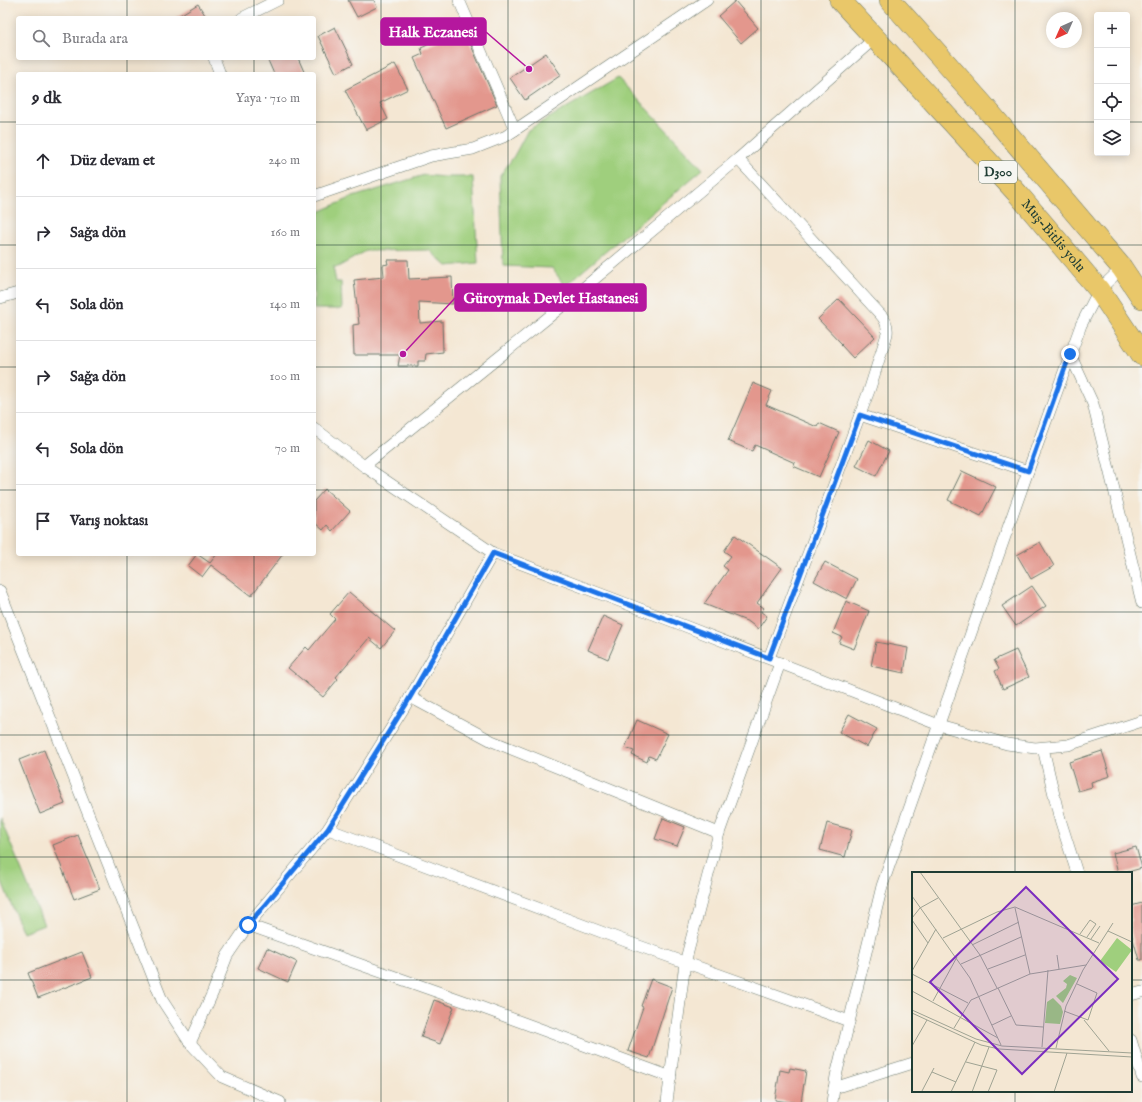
<!DOCTYPE html>
<html lang="tr">
<head>
<meta charset="utf-8">
<style>
	body { margin:0; font-family:"IM FELL English",serif; background:#f2f2f3; color:#2b2b33 }
	.controls { position:absolute; right:12px; top:12px; display:grid; overflow:hidden; border-radius:4px; box-shadow:0 2px 10px #0003 }
	.controls button { width:36px; height:36px; display:grid; place-items:center; padding:0; border:0; border-bottom:1px solid #e1e1e2; background:#fff; color:#2b2b33; font:20px sans-serif }
	.compass { position:absolute; left:1046px; top:12px; width:36px; height:36px; border-radius:50%; background:#fff; box-shadow:0 2px 10px #0003; rotate:225deg }
	.stop { position:absolute; width:12px; height:12px; margin:-9px; border:3px solid #1a73e8; border-radius:50%; background:#fff }
	.stop.end { background:#1a73e8; border-color:#fff; box-shadow:0 1px 4px #0008 }
	.list { margin:0; padding:0; list-style:none }
	h2 { display:flex; justify-content:space-between; align-items:center; height:52px; margin:0; padding:0 16px; font-size:17px }
	h2 small { font-size:13px; font-weight:400; color:#7c7c81 }
	.list li { display:grid; grid-template-columns:26px 1fr auto; gap:12px; align-items:center; box-sizing:border-box; height:72px; padding:0 16px; border-top:1px solid #e1e1e2 }
	.list b { display:block; font-size:15px; white-space:nowrap }
	.list em { font-size:13px; font-style:normal; color:#7c7c81 }
	.icon { flex:none; width:22px; height:22px; fill:none; stroke:currentColor; stroke-width:2; stroke-linecap:round; stroke-linejoin:round }
	.map { position:relative; flex:none; width:1142px; height:1102px; overflow:hidden }
	.search { position:absolute; background:#fff; box-shadow:0 2px 10px #0003; left:16px; top:16px; width:300px; height:44px; display:flex; align-items:center; gap:10px; box-sizing:border-box; padding:0 14px; border-radius:4px; color:#7c7c81; font-size:15px }
	.panel { position:absolute; background:#fff; box-shadow:0 2px 10px #0003; left:16px; top:72px; width:300px; height:484px; border-radius:4px }
	.map>svg:first-child { display:block }
</style>
</head>
<body>
<div class="map">
<svg width="1142" height="1102" viewBox="0 0 1142 1102">
	<rect width="100%" height="100%" fill="#f6f6f2"/>
	<filter id="ink" filterUnits="userSpaceOnUse"><feTurbulence type="fractalNoise" baseFrequency=".025" numOctaves="2"/><feDisplacementMap in="SourceGraphic" scale="8" xChannelSelector="R" yChannelSelector="G"/><feConvolveMatrix kernelMatrix="1 2 1 2 8 2 1 2 1" color-interpolation-filters="sRGB"/></filter>
	<filter id="wash" filterUnits="userSpaceOnUse"><feTurbulence type="fractalNoise" baseFrequency=".012" numOctaves="4" result="noise"/><feDisplacementMap in="SourceGraphic" scale="16" xChannelSelector="R" yChannelSelector="G"/><feGaussianBlur stdDeviation="0.9" result="paint"/><feColorMatrix in="noise" values="0 0 0 0 0 0 0 0 0 0 0 0 0 0 0 0 0 1.4 0 .05"/><feComposite in="paint" operator="in"/></filter>
	<g filter="url(#wash)">
		<rect width="100%" height="100%" fill="#f4e7d3"/>
		<g fill="#9fcf7d" stroke="#5f8658">
			<polygon points="618,78 703,169 565,286 552,268 503,266 500,176 514,156 528,130"/>
			<polygon points="424,175 444,177 473,177 478,263 447,266 429,250 366,251 338,267 333,267 336,282 341,282 342,309 314,309 314,214 353,197"/>
			<polygon points="0,818 44,925 23,933 0,877"/>
		</g>
		<g id="blocks">
			<g fill="#e3978d">
				<polygon points="348,0 374,0 377,7 357,17"/>
				<polygon points="735,1 758,28 741,43 718,16"/>
				<polygon points="198,4 207,18 175,18"/>
				<polygon points="335,27 353,64 336,73 318,36"/>
				<polygon points="464,29 497,105 446,128 414,58 423,54 421,48"/>
				<polygon points="546,53 561,75 525,100 510,78"/>
				<polygon points="267,58 298,58 305,74 274,74"/>
				<polygon points="395,64 408,89 380,103 388,119 366,130 345,90"/>
				<polygon points="387,260 408,260 409,279 452,277 453,304 419,302 420,323 442,321 443,352 426,354 425,361 418,361 418,366 398,366 400,355 354,355 353,325 359,324 354,280 384,277 383,265 388,264"/>
				<polygon points="839,299 875,337 853,358 841,345 842,344 818,319"/>
				<polygon points="753,383 772,391 766,405 817,427 819,423 839,432 819,477 793,466 795,463 755,445 752,451 728,441"/>
				<polygon points="869,440 889,451 876,476 856,466"/>
				<polygon points="962,471 996,487 981,516 948,500"/>
				<polygon points="325,489 350,511 332,531 327,525 323,530 314,522 314,501"/>
				<polygon points="735,535 782,568 757,603 764,608 761,612 767,616 758,629 749,622 704,604 728,570 723,566 731,556 724,551"/>
				<polygon points="1040,542 1054,566 1031,579 1017,555"/>
				<polygon points="197,554 210,563 217,554 283,554 251,596 211,565 202,577 188,566"/>
				<polygon points="825,562 857,579 847,599 814,581"/>
				<polygon points="1032,586 1046,606 1016,626 1002,606"/>
				<polygon points="349,592 395,631 381,648 369,638 336,677 338,679 323,697 288,668 306,647 309,650 335,619 330,614"/>
				<polygon points="846,601 869,611 854,649 839,643 842,637 833,633"/>
				<polygon points="603,616 623,625 608,659 588,650"/>
				<polygon points="876,642 908,648 904,673 871,666"/>
				<polygon points="1016,650 1029,677 1003,689 995,671 999,669 994,660"/>
				<polygon points="849,714 877,729 867,747 839,732"/>
				<polygon points="637,720 668,734 656,759 649,756 647,762 632,755 634,751 625,748"/>
				<polygon points="44,750 65,804 40,814 19,760"/>
				<polygon points="1102,751 1110,776 1091,782 1092,787 1078,791 1069,762"/>
				<polygon points="663,818 685,827 677,846 655,839"/>
				<polygon points="827,823 852,830 845,857 820,850"/>
				<polygon points="78,835 100,889 74,899 53,845"/>
				<polygon points="1136,847 1142,868 1124,873 1118,873 1113,853"/>
				<polygon points="1142,903 1142,960 1139,960 1131,932 1131,906"/>
				<polygon points="267,948 297,962 288,982 258,968"/>
				<polygon points="82,952 92,977 38,998 28,973"/>
				<polygon points="651,979 672,987 649,1058 628,1051 643,1007 641,1006"/>
				<polygon points="434,1000 454,1007 440,1044 421,1037"/>
				<polygon points="790,1068 806,1071 801,1102 788,1102 775,1100 780,1070 789,1072"/>
			</g>
		</g>
	</g>
	<g filter="url(#ink)">
		<use href="#blocks" fill-opacity="0" stroke="#6a786c" stroke-width="1"/>
		<g fill="none" stroke-linecap="round" stroke-linejoin="round">
			<g stroke="#6a786c" stroke-width="12">
				<g id="street">
					<polyline points="459,0 515,130"/>
					<polyline points="242,18 278,0"/>
					<polyline points="214,58 220,74"/>
					<path d="M738 159 880 314C886 320 888 326 887 334L870 388 769 658"/>
					<polyline points="314,196 431,156 473,149 506,136 707,0"/>
					<polyline points="0,298 18,293"/>
					<polyline points="1070,354 1093,404 1142,603"/>
					<polyline points="860,415 1028,471"/>
					<polyline points="314,428 364,466 493,553"/>
					<polyline points="364,466 550,316 738,159 875,38"/>
					<polyline points="0,591 162,1000 190,1043 222,1077 280,1102"/>
					<polyline points="410,697 492,741 719,833"/>
					<polyline points="1043,748 1059,816 1077,873"/>
					<polyline points="328,829 628,942 849,1021"/>
					<polyline points="248,925 472,1004 671,1077"/>
					<polyline points="1131,995 1142,992"/>
					<polyline points="1131,1040 1142,1077"/>
					<polyline points="190,1043 213,992 227,956 248,925 328,829 405,706 493,553 672,621 939,725 1007,744 1035,748 1068,745 1142,721"/>
					<polyline points="834,1088 913,1063"/>
					<polyline points="667,1102 685,963 719,833 780,663"/>
					<polyline points="832,1102 836,1076 882,886 1028,471 1081,325 1099,290 1122,268"/>
				</g>
			</g>
			<g stroke="#6a786c" stroke-width="22">
				<g id="highway">
					<path id="s1" d="M840 0 1018 194 1099 290 1142 355"/>
					<polyline points="890,0 985,107 1122,268 1142,298"/>
				</g>
			</g>
			<use href="#street" stroke="#fff" stroke-width="11"/>
			<use href="#highway" stroke="#e9c769" stroke-width="21"/>
		</g>
	</g>
	<g fill="none" stroke-linecap="round" stroke-linejoin="round" filter="url(#ink)">
		<polyline stroke="#1a73e8" stroke-width="5" points="248,925 328,829 405,706 493,553 769,658 860,415 1028,471 1070,354"/>
	</g>
	<path fill="none" stroke="#1f3d34" stroke-width="1" stroke-opacity="0.55" d="M127 0V18M254 0V18M381 0V1102M508 0V1102M634 0V1102M761 0V1102M888 0V1102M1015 0V873M127 58V74M254 58V74M0 122H18M314 122H1097M1127 122H1142M0 245H18M314 245H1142M0 367H18M314 367H1142M0 490H18M314 490H1142M127 554V1102M254 554V1102M0 612H1142M0 735H1142M0 857H1142M0 980H913M1131 980H1142M1015 1091V1102"/>
	<g text-anchor="middle" dominant-baseline="central" stroke-width="3" stroke-linejoin="round" paint-order="stroke">
		<rect fill="#f6f6f2" stroke="#60746d" stroke-width="1" x="979" y="161" width="38" height="22" rx="3"/>
		<g font-size="13" font-weight="bold" fill="#1f3d34">
			<text x="998" y="172">D300</text>
		</g>
		<g font-size="14" fill="#1f3d34" stroke="#f6f6f2">
			<text stroke="none"><textPath href="#s1" startOffset="318">Muş-Bitlis yolu</textPath></text>
		</g>
	</g>
	<g transform="translate(912 872)">
		<rect width="220" height="220" fill="#f4e7d3"/>
		<path d="M205 66 220 78 204 100 188 89ZM158 103 165 106 151 131 144 124 154 116 155 112 151 109ZM141 126 149 134 151 140 148 152 133 151 135 130Z" fill="#9fcf7d"/>
		<path fill="none" stroke="#9fa393" stroke-width="1" d="M8 0 68 83 85 116M0 24 58 106 89 173M0 46 8 36 26 26M0 48 16 71M196 59 220 70M168 62 178 48 184 52 175 65M31 66 85 40 103 35 187 71M179 67 188 54M60 73 107 50M145 83 147 97M49 92 109 65M76 97 113 83M0 99 24 57M0 102 56 131M118 102 174 93M86 116 104 153 131 155M0 119 86 166M21 129 45 85M0 138 64 167 90 174 220 181M152 139 176 148 185 121 165 112M0 141 69 173 87 177 220 185M172 148 197 179M80 153 99 144M42 156 59 128 118 102 103 36M0 174 15 148M130 175 136 98M144 176 154 134 171 98 201 51M54 190 85 198 76 220M20 200 44 210M10 219 22 196M39 220 63 170M60 220 77 175M142 220 155 181"/>
		<path fill="#7b2cbf" fill-opacity="0.15" stroke="#7b2cbf" stroke-width="2" d="M114 15 206 107 110 202 18 110Z"/>
		<rect width="220" height="220" fill="none" stroke="#1f3d34" stroke-width="2"/>
	</g>
	<path fill="none" stroke="#b5179e" stroke-width="1.5" d="M529 69L486 32M403 354L455 298"/>
	<g fill="#b5179e" stroke="#f6f6f2" stroke-width="1.5">
		<circle cx="529" cy="69" r="4"/>
		<circle cx="403" cy="354" r="4"/>
	</g>
	<g fill="#b5179e" stroke="#b5179e" stroke-width="1.5">
		<rect x="381" y="18" width="105" height="27" rx="4"/>
		<rect x="455" y="284" width="191" height="27" rx="4"/>
	</g>
	<g font-size="15" text-anchor="middle" font-weight="bold" fill="#fff">
		<text x="433" y="37">Halk Eczanesi</text>
		<text x="551" y="303">Güroymak Devlet Hastanesi</text>
	</g>
</svg>
<div class="controls">
<button>+</button>
<button>−</button>
<button><svg class="icon" aria-label="locate" viewBox="0 0 24 24"><circle cx="12" cy="12" r="6"/><path d="M12 2v4M12 18v4M2 12h4M18 12h4"/></svg></button>
<button><svg class="icon" aria-label="layers" viewBox="0 0 24 24"><path d="M12 4l9 5-9 5-9-5zM3 14l9 5 9-5"/></svg></button>
</div>
<svg class="compass" viewBox="-18 -18 36 36"><path d="M0-13l5 13h-10z" fill="#e53935"/><path d="M0 13l5-13h-10z" fill="#7c7c81"/></svg>
<div class="stop" style="left:248px;top:925px"></div>
<div class="stop end" style="left:1070px;top:354px"></div>
<div class="search"><svg class="icon" aria-label="search" viewBox="0 0 24 24"><circle cx="10" cy="10" r="6"/><path d="M15 15l6 6"/></svg>Burada ara</div>
<section class="panel">
<h2>9 dk<small>Yaya · 710 m</small></h2>
<ul class="list">
<li><svg class="icon" aria-label="ahead" viewBox="0 0 24 24"><path d="M12 20V5M6 11l6-6 6 6"/></svg><div><b>Düz devam et</b></div><em>240 m</em></li>
<li><svg class="icon" aria-label="right" viewBox="0 0 24 24"><path d="M7 20v-9h11M14 6l5 5-5 5"/></svg><div><b>Sağa dön</b></div><em>160 m</em></li>
<li><svg class="icon" aria-label="left" viewBox="0 0 24 24"><path d="M17 20v-9H6M10 6l-5 5 5 5"/></svg><div><b>Sola dön</b></div><em>140 m</em></li>
<li><svg class="icon" aria-label="right" viewBox="0 0 24 24"><path d="M7 20v-9h11M14 6l5 5-5 5"/></svg><div><b>Sağa dön</b></div><em>100 m</em></li>
<li><svg class="icon" aria-label="left" viewBox="0 0 24 24"><path d="M17 20v-9H6M10 6l-5 5 5 5"/></svg><div><b>Sola dön</b></div><em>70 m</em></li>
<li><svg class="icon" aria-label="arrive" viewBox="0 0 24 24"><path d="M6 21V4h12l-3 4 3 4H6"/></svg><div><b>Varış noktası</b></div></li>
</ul>
</section>
</div>
</body>
</html>
